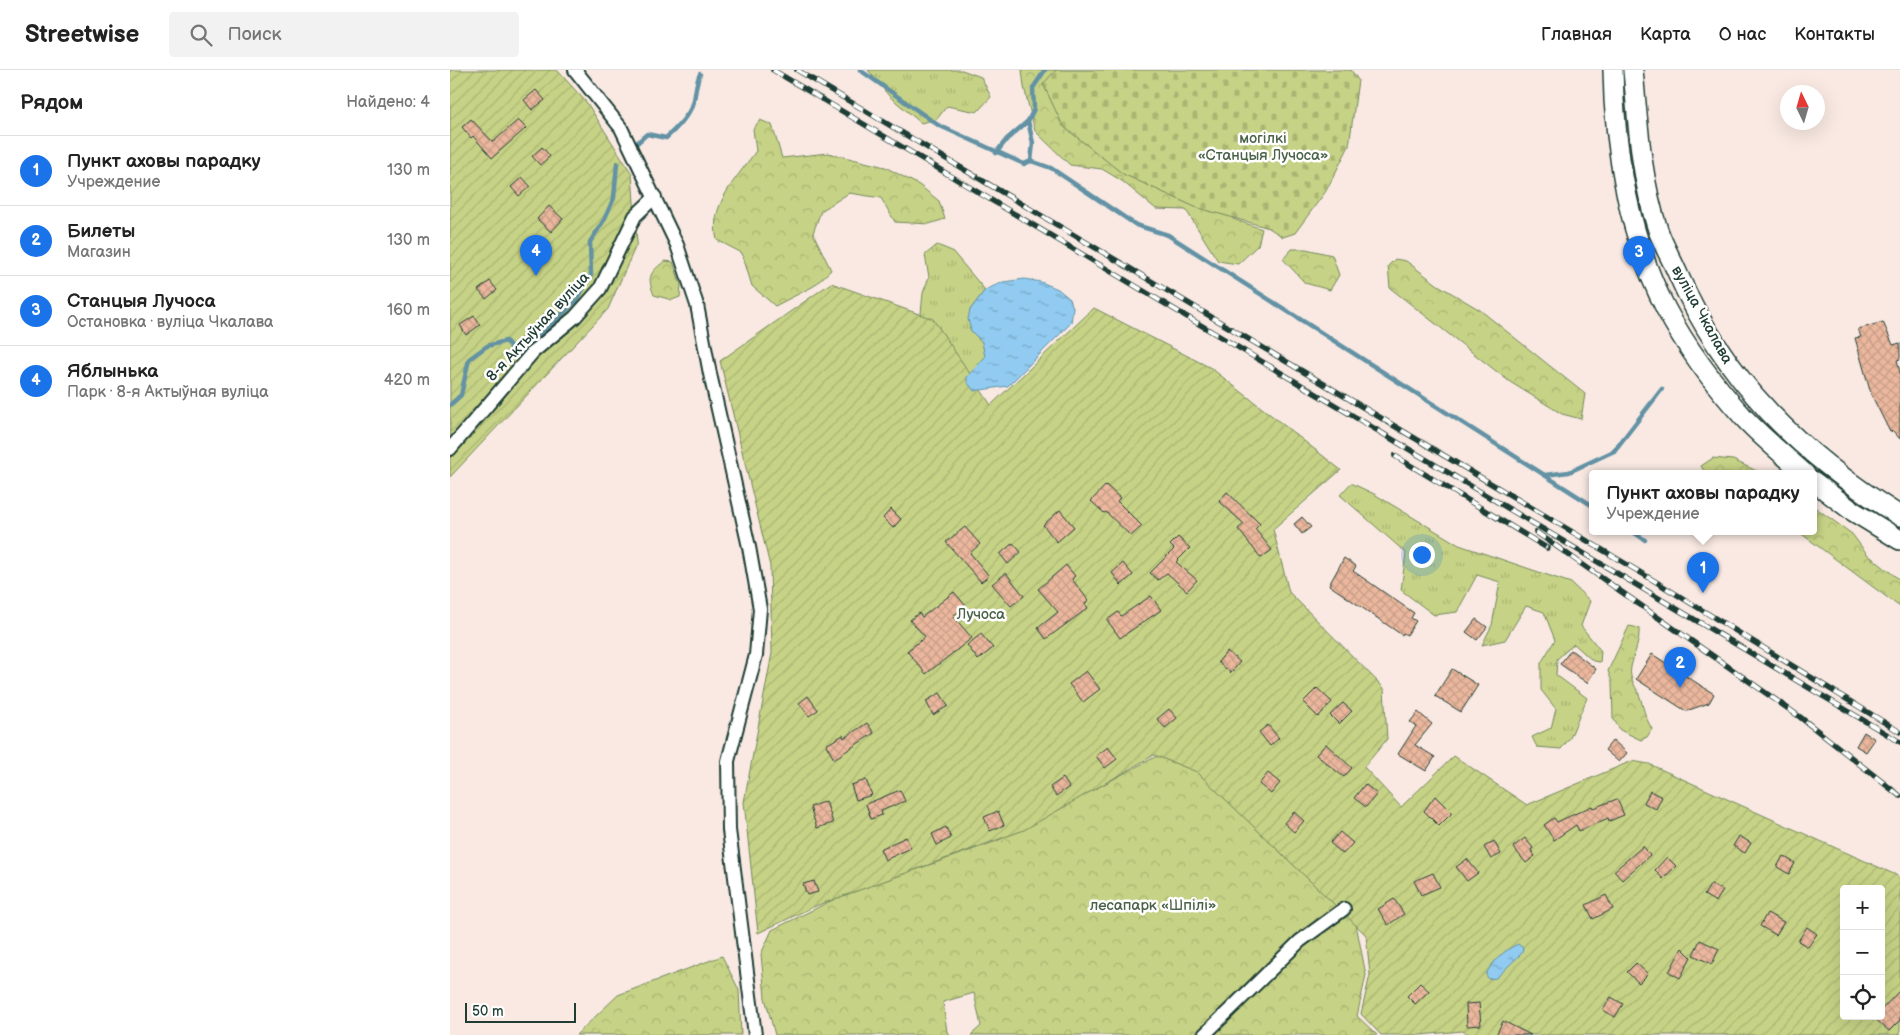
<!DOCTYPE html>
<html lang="ru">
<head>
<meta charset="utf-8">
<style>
	body { margin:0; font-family:"Balsamiq Sans",sans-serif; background:#f2f2f2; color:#222 }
	.controls { position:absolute; right:15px; bottom:15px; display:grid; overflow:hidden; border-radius:5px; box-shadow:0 5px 20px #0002 }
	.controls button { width:45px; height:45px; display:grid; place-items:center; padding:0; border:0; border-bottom:1px solid #e0e0e0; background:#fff; color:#222; font:25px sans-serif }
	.compass { position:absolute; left:1330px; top:15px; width:45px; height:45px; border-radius:50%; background:#fff; box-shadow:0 5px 20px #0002; rotate:355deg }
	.scale { position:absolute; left:15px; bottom:12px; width:111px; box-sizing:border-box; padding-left:5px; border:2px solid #1f3d34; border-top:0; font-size:14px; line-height:18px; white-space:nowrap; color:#1f3d34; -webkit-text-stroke:4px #fff; paint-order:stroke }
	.you { position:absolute; left:971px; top:484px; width:18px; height:18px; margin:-12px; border:4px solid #fff; border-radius:50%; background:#1a73e8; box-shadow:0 0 0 8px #1a73e833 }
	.badge { display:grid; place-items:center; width:32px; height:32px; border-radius:50%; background:#1a73e8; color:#fff; font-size:16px; font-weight:700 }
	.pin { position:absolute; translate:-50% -41px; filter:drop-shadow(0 1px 2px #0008) }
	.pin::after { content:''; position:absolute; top:26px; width:18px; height:15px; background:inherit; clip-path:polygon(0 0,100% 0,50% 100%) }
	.popup { position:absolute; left:1139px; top:400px; width:228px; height:65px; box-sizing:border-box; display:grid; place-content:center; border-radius:5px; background:#fff; filter:drop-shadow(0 1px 4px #0005); font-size:16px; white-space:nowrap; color:#767676 }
	.popup b { font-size:19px; color:#222 }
	.popup::after { content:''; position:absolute; left:50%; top:100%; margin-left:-10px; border:10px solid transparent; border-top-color:#fff }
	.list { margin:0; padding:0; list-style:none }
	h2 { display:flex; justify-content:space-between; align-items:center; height:65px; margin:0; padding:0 20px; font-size:21px }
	h2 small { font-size:16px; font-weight:400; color:#767676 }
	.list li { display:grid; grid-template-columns:32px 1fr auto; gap:15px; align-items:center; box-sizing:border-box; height:70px; padding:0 20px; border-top:1px solid #e0e0e0 }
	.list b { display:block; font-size:19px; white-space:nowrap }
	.list p { margin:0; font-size:16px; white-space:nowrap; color:#767676 }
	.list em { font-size:16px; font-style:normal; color:#767676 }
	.icon { flex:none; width:28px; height:28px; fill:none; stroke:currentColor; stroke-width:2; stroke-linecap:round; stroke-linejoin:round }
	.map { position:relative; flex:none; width:1450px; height:965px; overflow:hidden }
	header { display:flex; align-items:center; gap:30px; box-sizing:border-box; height:70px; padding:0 25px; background:#fff; border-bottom:1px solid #e0e0e0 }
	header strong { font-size:24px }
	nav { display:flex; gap:28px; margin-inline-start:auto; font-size:18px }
	.search { width:350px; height:45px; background:#f2f2f2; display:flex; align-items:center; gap:12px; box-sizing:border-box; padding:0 18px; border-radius:5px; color:#767676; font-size:19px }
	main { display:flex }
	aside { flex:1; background:#fff }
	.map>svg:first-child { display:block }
</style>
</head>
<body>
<header>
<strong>Streetwise</strong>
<div class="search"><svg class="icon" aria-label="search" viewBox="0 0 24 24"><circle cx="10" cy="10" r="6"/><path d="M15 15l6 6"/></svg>Поиск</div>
<nav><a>Главная</a><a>Карта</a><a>О нас</a><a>Контакты</a></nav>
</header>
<main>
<aside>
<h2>Рядом<small>Найдено: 4</small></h2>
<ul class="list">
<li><span class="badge">1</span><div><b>Пункт аховы парадку</b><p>Учреждение</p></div><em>130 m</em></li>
<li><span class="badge">2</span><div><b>Билеты</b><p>Магазин</p></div><em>130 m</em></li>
<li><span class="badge">3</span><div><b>Станцыя Лучоса</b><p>Остановка · вуліца Чкалава</p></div><em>160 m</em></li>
<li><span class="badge">4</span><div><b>Яблынька</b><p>Парк · 8-я Актыўная вуліца</p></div><em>420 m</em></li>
</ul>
</aside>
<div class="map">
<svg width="1450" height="965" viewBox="0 0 1450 965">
	<defs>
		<pattern id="grass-tufts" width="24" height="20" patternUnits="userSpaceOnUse" patternTransform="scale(1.25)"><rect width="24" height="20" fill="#c6d285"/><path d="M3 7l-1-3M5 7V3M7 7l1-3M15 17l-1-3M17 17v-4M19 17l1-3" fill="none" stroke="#aab573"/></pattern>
		<pattern id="forest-crowns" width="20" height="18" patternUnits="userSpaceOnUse" patternTransform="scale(1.25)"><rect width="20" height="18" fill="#c6d285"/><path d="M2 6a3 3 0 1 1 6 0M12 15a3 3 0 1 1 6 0" fill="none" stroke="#aab573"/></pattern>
		<pattern id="cemetery-stones" width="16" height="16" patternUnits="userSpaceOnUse" patternTransform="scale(1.25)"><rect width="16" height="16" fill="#c6d285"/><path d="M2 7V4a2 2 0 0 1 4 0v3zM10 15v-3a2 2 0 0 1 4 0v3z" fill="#aab573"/></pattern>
		<pattern id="garden-furrows" width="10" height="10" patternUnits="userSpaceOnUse" patternTransform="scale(1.25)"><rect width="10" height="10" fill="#c6d285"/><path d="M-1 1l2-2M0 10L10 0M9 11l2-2" fill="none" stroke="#aab573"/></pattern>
		<pattern id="water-ripples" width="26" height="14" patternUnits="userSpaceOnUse" patternTransform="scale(1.25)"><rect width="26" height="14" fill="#91cbf1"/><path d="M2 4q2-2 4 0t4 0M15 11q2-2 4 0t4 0" fill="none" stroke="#76a6c4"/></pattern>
		<pattern id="building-cross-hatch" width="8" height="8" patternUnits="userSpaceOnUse" patternTransform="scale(1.25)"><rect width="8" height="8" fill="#ebb79d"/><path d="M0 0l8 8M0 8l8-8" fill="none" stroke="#c99e88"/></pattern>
	</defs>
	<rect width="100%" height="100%" fill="#f9e9e2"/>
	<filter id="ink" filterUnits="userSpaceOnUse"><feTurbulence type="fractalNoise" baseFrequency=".02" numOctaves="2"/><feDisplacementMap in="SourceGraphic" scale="10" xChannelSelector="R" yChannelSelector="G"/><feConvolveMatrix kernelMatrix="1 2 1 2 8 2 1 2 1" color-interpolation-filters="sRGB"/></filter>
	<g filter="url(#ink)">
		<g fill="url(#grass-tufts)" stroke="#72885c">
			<polygon points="418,0 512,0 531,7 541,27 527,42 497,36 487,49 471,53 439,26"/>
			<polygon points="487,175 502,181 535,220 520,240 521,261 532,272 536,287 517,307 469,263 473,223 479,207 475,185"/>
			<polygon points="901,413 924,424 1009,475 1121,513 1140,531 1131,556 1151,581 1150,592 1143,591 1124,574 1107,589 1106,605 1137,628 1120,668 1111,679 1087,677 1082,667 1101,658 1106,639 1091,620 1091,593 1105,570 1094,542 1076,536 1055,570 1032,575 1042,555 1050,512 1027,505 1007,542 984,545 951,520 956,483 890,425"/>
		</g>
		<g fill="url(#forest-crowns)" stroke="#72885c">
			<polygon points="572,0 646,0 748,115 783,149 812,159 808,175 788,194 768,191 736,140 706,139 672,111 652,99 620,95 585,61 574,17"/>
			<path d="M310 50 322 55 332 88 378 83 435 97 469 115 489 131 495 149 479 154 445 152 431 128 399 123 371 141 363 163 381 200 364 216 325 236 302 216 292 183 267 170C258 135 288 107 306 81L303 59Z"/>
			<polygon points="842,179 856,179 882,185 889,205 880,220 855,213 833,189"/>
			<polygon points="945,189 956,191 988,215 1030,240 1135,324 1131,349 1112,344 1060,312 940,218 938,196"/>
			<path d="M215 191 223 192 231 215 230 227 222 230 204 225C197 207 199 203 215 191Z"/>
			<polygon points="1263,388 1283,390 1313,404 1256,404 1251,396"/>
			<polygon points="1363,436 1402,464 1417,484 1450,510 1450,537 1349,462 1363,462"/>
			<path d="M1179 556 1189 558C1190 572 1184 583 1181 597 1178 610 1188 618 1191 630 1194 641 1196 649 1202 659L1197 667 1191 670 1170 660 1163 648 1162 612 1158 601Z"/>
			<polygon points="724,685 743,693 905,849 916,905 907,946 927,965 521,965 531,956 524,923 493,932 497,962 501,965 325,965 315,928 311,884 322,860 391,826 547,771 705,687"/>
			<polygon points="272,886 289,920 291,965 126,965 168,925"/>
		</g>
		<polygon fill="url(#cemetery-stones)" stroke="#72885c" points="606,0 901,0 908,10 899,76 876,121 845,163 833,167 819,158 745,137 673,104 613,56 593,14"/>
		<g fill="url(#garden-furrows)" stroke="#72885c" fill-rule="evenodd">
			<polygon points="0,0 107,0 137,33 182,104 187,173 158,239 0,407"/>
			<path d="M381 213 483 249 541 335 644 238 761 298 891 400 823 459 839 522 934 618 937 669 914 697 951 737 1004 686 1077 735 1182 691 1199 694 1446 805 1450 809V965H1021L1012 961 971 965H931L911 944 920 905 916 865 747 702 704 685 574 760 363 837 308 863 294 732 322 583 320 496 270 291ZM1394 819H1431V946H1394Z"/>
		</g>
		<g fill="url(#water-ripples)" stroke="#6392a5">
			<polygon points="575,209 591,212 608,219 620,229 623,238 621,253 558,316 524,321 517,312 517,307 535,287 532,272 521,261 518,249 520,240 535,220 553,212"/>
			<path d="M1068 874 1073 878 1072 883 1046 908 1038 909 1036 904C1043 891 1054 880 1068 874Z"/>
		</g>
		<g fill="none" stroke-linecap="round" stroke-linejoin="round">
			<g stroke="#6392a5" stroke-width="4.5">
				<polyline points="410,0 488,55 574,94 581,91 601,98 686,155 718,165 1143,436"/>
				<path d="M187 73 197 64 216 68C226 59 237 48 243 34 246 24 245 15 250 4"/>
				<polyline points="546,83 557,69 578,51"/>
				<polyline points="581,91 583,73 578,51 584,39 583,18 595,0"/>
				<polyline points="0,335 11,325 19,289 37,276 56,271 65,282 71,283 127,230 141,205 140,172 154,150 164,128 167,93"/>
				<polyline points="1095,405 1119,402 1164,381 1212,319"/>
				<polyline points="1183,462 1195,470"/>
			</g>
		</g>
		<g fill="url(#building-cross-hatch)" stroke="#1f3d34">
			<polygon points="86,20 95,30 82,40 74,30"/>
			<polygon points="21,49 43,72 68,50 76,58 42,88 23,66 21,68 12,57"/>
			<polygon points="92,77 100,86 90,95 82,86"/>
			<polygon points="72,107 80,116 69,126 61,117"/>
			<polygon points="99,136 113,149 101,162 87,149"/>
			<polygon points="40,211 47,220 36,229 28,220"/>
			<polygon points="24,246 30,255 16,265 10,255"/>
			<polygon points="1433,252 1443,275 1450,273 1450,289 1447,290 1450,302 1450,369 1443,361 1440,362 1421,324 1405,268 1411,267 1408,259"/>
			<polygon points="656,415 670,428 667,431 692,456 681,466 656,442 654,443 641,431"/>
			<polygon points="777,422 810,454 805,459 822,480 811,488 788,459 794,454 769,431"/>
			<polygon points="441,439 451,449 443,458 433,448"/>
			<polygon points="610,440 624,457 607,472 593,455"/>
			<polygon points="852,447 861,457 852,464 844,454"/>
			<polygon points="515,457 530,474 520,483 539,506 531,512 496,472"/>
			<polygon points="728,467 740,478 726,492 747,510 737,521 717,503 708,510 700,503 724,479 720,475"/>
			<polygon points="563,473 571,482 558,494 550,484"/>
			<polygon points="894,488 906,496 903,501 964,543 961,548 966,551 957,565 953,563 952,565 879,515"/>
			<polygon points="673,493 683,505 671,515 662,503"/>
			<polygon points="616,495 625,506 622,509 638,530 635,534 638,538 596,569 588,558 608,542 588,519"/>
			<polygon points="556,503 574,526 561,536 542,514"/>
			<polygon points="504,522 516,536 503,546 522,568 476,604 457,581 475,567 460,550 469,543 472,547"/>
			<polygon points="701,526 711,540 670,568 657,550 668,542 671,546"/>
			<polygon points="1026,549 1037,557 1027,570 1016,562"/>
			<polygon points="531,564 543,578 528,590 517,575"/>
			<polygon points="1121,580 1146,599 1137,613 1110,594"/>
			<polygon points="777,581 790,592 781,603 768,592"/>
			<polygon points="1202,584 1264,624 1259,633 1236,641 1186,609"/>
			<polygon points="1002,599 1028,615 1011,642 985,626"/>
			<polygon points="636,601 650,619 633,632 619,614"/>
			<polygon points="867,618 882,632 868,647 853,632"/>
			<polygon points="490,623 498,636 483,645 476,631"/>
			<polygon points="358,626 368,640 359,646 349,633"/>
			<polygon points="893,633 902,641 889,654 880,645"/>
			<polygon points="719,639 727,648 715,658 707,649"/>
			<polygon points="968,642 982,654 965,675 985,687 976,701 948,684 966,656 960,652"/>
			<polygon points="417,653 424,663 384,689 376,675 393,665 394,668"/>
			<polygon points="818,655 829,668 820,676 809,662"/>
			<polygon points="1414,662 1425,669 1416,682 1406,676"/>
			<polygon points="1163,670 1177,683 1169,692 1155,680"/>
			<polygon points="876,674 902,698 894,707 866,685"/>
			<polygon points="658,677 667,689 655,698 646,686"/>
			<polygon points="818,703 830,713 821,724 809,714"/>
			<polygon points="613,708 619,717 606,726 600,717"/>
			<polygon points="416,710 422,725 406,730 401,715"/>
			<polygon points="915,714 927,724 916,737 904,728"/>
			<polygon points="450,720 455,731 431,741 432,745 421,749 416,734"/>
			<polygon points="1200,721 1212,727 1206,739 1194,733"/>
			<polygon points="985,726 1002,743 989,756 974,741"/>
			<polygon points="1167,729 1174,745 1159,751 1158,748 1129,761 1126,755 1104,770 1094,755 1104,748 1107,752 1142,736 1143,738"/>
			<polygon points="376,731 383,753 367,758 360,737"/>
			<polygon points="548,741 554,755 540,761 534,747"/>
			<polygon points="844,742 854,751 844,762 834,753"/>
			<polygon points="496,757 501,768 487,775 482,764"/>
			<polygon points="890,762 903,773 893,784 880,773"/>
			<polygon points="1289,766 1301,773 1295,783 1283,776"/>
			<polygon points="456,767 461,778 435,790 430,779"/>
			<polygon points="1075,768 1083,778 1081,780 1085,786 1076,793 1063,777"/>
			<polygon points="1044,771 1051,784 1041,789 1034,777"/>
			<polygon points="1193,776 1200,785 1172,810 1164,801"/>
			<polygon points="1333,786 1345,793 1339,804 1327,797"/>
			<polygon points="1217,787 1226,796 1213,809 1205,800"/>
			<polygon points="1017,789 1028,803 1017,811 1006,797"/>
			<polygon points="983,803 990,817 971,825 964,811"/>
			<polygon points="364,811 368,822 357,825 353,814"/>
			<polygon points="1261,814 1273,820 1266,832 1254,825"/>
			<polygon points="1156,825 1163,839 1143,849 1136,835"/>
			<polygon points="944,829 954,844 938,855 928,839"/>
			<polygon points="1317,843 1334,852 1326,865 1310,856"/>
			<polygon points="1357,857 1367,864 1358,877 1348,871"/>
			<polygon points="1250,870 1269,879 1262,894 1243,885"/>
			<polygon points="1232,878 1241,887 1230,908 1219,902"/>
			<polygon points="1186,893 1198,904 1189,913 1177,902"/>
			<polygon points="970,913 979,921 965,934 957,926"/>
			<polygon points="1450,920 1450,950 1439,961 1424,948 1431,946 1431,940"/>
			<polygon points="1161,927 1173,934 1165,947 1153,940"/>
			<polygon points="1029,933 1031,955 1017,956 1016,934"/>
			<polygon points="1053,951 1081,965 1046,965"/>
		</g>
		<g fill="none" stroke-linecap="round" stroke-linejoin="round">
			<g stroke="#1f3d34" stroke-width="16">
				<g id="minor">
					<polyline points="125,0 171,58 227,175 247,235 260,304 299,477 310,539 306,585 278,691 279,760 305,965"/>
					<polyline points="0,379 83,282 125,247 150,219 185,146 205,127"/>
					<polyline points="754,965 850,871 894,839"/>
				</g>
			</g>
			<g stroke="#1f3d34" stroke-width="22">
				<g id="secondary">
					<path d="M1163 0C1164 79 1179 168 1216 239 1237 279 1266 317 1296 350 1314 369 1335 386 1355 404"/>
					<path d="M1183 0C1188 54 1191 109 1208 160 1213 175 1221 188 1227 202 1275 311 1350 384 1450 446"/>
					<polyline points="1363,411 1401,440 1450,470"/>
				</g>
			</g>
			<use href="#minor" stroke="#fff" stroke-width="12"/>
			<use href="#secondary" stroke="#fff" stroke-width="19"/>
			<g stroke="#1f3d34" stroke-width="5.5">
				<g id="rail">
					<polyline points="323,0 1450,672"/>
					<polyline points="347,0 1208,513 1450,662"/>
					<polyline points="945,386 1097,478"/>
					<polyline points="1086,462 1350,647 1450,726"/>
				</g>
			</g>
			<use href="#rail" stroke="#fff" stroke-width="4" stroke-dasharray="11" stroke-linecap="butt"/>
		</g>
	</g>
	<g text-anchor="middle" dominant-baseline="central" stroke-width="5" stroke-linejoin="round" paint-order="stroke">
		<g font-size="15" fill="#496248" stroke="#fff">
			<text x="813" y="68">могілкі<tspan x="813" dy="17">«Станцыя Лучоса»</tspan></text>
			<text x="531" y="544">Лучоса</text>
			<text x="703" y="835">лесапарк «Шпілі»</text>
		</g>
		<g font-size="15" fill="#1f3d34" stroke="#fff">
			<text transform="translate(1252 245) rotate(61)">вуліца Чкалава</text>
			<text transform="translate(88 257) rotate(-47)">8-я Актыўная вуліца</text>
		</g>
	</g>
</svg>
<div class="controls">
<button>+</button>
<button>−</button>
<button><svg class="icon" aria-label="locate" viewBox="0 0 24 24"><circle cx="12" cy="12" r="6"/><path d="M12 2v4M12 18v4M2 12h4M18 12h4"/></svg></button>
</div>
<svg class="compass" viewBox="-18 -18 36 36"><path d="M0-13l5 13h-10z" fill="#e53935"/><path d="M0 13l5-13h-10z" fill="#767676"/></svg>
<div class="scale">50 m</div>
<div class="you"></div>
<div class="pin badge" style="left:1253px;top:523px">1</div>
<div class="popup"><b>Пункт аховы парадку</b>Учреждение</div>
<div class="pin badge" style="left:1230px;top:618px">2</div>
<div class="pin badge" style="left:1189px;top:207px">3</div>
<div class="pin badge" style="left:86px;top:206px">4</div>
</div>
</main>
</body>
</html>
